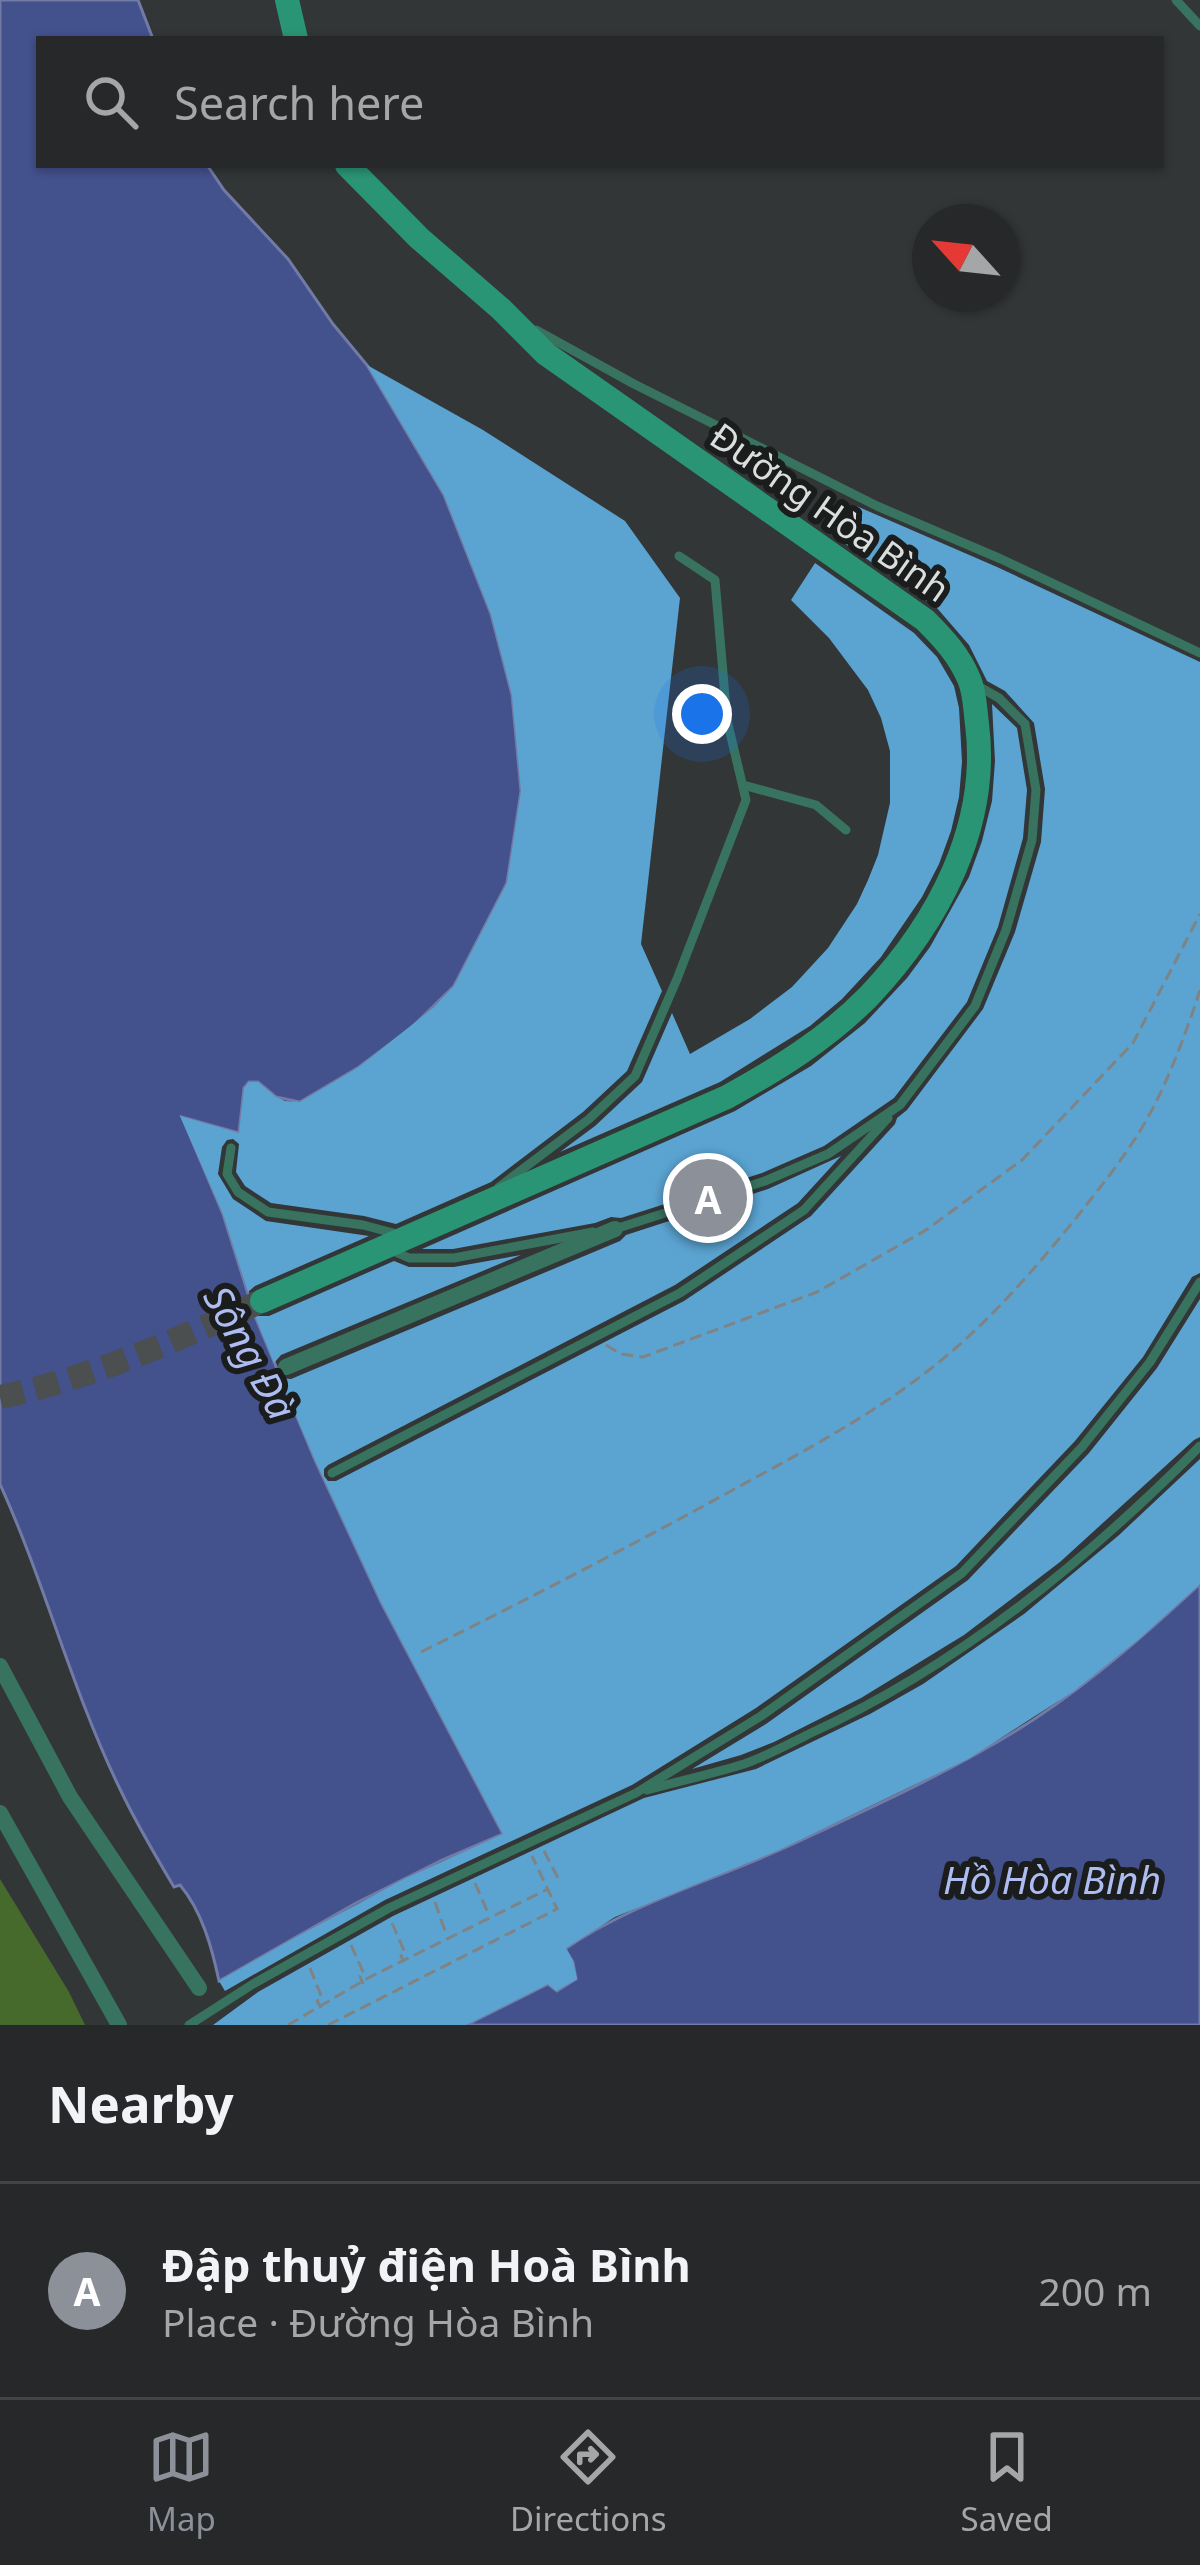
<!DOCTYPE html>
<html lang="en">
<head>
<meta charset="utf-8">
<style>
	body { margin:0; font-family:"Noto Sans",sans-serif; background:#2e3031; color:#f1f3f6 }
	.compass { position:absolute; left:912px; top:204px; width:108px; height:108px; border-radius:50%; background:#262829; box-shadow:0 3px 9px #0004; rotate:297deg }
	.you { position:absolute; left:702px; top:714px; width:42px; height:42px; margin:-30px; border:9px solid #fff; border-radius:50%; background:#1a73e8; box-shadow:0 0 0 18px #1a73e833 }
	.badge { display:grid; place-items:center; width:78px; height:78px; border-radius:50%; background:#8c9099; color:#fff; font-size:39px; font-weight:700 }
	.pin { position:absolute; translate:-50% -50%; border:6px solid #fff; box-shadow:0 3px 12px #0006 }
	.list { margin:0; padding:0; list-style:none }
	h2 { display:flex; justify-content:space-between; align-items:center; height:156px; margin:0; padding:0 48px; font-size:51px }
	h2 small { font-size:39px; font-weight:400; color:#a4a6a8 }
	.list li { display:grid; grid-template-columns:78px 1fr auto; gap:36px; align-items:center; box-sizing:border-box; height:216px; padding:0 48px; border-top:3px solid #424446 }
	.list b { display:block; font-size:45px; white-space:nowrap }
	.list p { margin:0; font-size:39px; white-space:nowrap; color:#a4a6a8 }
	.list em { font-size:39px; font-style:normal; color:#a4a6a8 }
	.icon { flex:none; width:66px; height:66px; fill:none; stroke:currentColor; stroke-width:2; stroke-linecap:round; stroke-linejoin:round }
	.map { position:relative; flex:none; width:1200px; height:2025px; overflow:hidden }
	.search { position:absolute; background:#262829; box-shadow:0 3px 9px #0004; left:36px; right:36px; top:36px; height:132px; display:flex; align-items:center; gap:30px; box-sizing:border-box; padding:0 42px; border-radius:0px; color:#a4a6a8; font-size:45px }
	.sheet { height:372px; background:#262829 }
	nav { display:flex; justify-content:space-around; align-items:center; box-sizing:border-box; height:168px; border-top:3px solid #424446; background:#262829; font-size:33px; color:#a4a6a8 }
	nav a { display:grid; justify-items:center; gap:6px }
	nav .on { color:#8c9099 }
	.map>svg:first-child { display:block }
</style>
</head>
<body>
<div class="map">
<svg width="1200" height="2025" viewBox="0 0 1200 2025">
	<rect width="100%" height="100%" fill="#323637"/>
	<polygon fill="#46692c" points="0,1879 69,1992 85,2025 0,2025"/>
	<g fill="#43518d" stroke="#717ba5" stroke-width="3">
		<path d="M0 0H138L153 39H39V165H207L224 190 288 259 333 324 367 365 444 495 491 614 512 695 521 791 507 883 454 986 411 1028 359 1067 300 1102 276 1097 258 1082H249L244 1088 239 1133 182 1117 223 1214 255 1316 315 1460 381 1602 503 1834 442 1860 356 1903 219 1981C212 1948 202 1911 180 1885L174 1887C155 1855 136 1823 120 1789 72 1691 45 1583 0 1484Z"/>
		<path d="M1200 1584V2025H466L548 1984 557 1991 576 1979 573 1962 565 1949C632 1903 709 1882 782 1849 868 1809 956 1770 1036 1718 1095 1679 1148 1632 1200 1584Z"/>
	</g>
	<g fill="#5ba4d2">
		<polygon points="367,365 483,430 625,521 680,598 641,944 662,991 627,1071 583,1112 491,1182 396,1224 364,1216 271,1203 245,1186 236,1172 239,1144 233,1139 227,1140 222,1147 218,1174 233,1199 266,1221 369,1236 255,1286 248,1292 223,1214 180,1116 239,1133 244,1088 249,1082 258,1082 276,1097 285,1101 300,1102 359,1067 433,1008 454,986 507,883 521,791 512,695 491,614 444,495"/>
		<polygon points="854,505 997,567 1200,662 1200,1273 1192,1277 1143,1357 1075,1441 956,1566 756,1708 632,1785 385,1900 225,1991 219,1981 289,1941 404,1879 503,1834 381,1602 315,1460 280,1378 291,1379 620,1241 626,1235 768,1189 841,1156 798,1203 675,1285 328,1465 324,1469 324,1476 328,1481 336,1481 684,1301 811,1216 895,1124 897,1118 907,1110 983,1009 1015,932 1041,842 1045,789 1034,723 1005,691 987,681 969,645 937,608 834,536"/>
		<polygon points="815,563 914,633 937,657 954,686 959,708 962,762 959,797 951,831 939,864 922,897 881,957 842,999 810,1026 720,1082 560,1152 595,1126 642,1082 672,1013 690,1054 750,1019 792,987 828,948 857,904 868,880 878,855 890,803 890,751 881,718 868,690 829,638 791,600"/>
		<polygon points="992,704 1017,728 1027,790 1023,838 998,927 967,1002 894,1098 824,1146 762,1173 621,1218 611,1217 595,1223 453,1249 422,1249 735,1111 811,1066 865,1023 907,978 930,947 969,877 982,841 992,801 995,761"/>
		<polygon points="521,1255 281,1355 274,1363 255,1316 269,1316 394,1261 409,1267 454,1267"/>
		<polygon points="1200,1299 1200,1437 1194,1440 1060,1562 964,1635 861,1698 774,1742 741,1755 692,1769 766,1724 968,1580 1089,1453 1157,1368"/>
		<polygon points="1200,1459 1200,1584 1139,1639 1074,1691 968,1759 779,1850 615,1917 566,1948 573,1961 577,1979 556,1991 548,1984 466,2025 213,2025 258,1992 393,1916 644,1798 756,1769 870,1714 923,1684 1024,1614 1118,1536"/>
	</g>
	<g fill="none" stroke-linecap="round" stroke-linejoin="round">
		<path stroke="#4b4f50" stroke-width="24" stroke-dasharray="24 12" stroke-linecap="butt" d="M0 1397C92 1378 177 1340 262 1301"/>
		<g stroke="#7f8383" stroke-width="3" stroke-dasharray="12 6" stroke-linecap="butt">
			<polyline points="606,1345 621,1354 643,1357 817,1292 926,1230 1022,1160 1133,1043 1200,914"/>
			<path d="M421 1652C522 1602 621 1551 720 1497 791 1458 865 1420 929 1370 987 1325 1035 1269 1080 1213 1106 1180 1134 1145 1153 1108 1172 1071 1187 1030 1200 990"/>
			<polyline points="544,1851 558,1878"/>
			<polyline points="475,1883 488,1913"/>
			<polyline points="435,1902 446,1934"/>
			<polyline points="392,1923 405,1953 401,1956 404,1962"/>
			<polyline points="351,1945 364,1974 360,1976 363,1984"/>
			<polyline points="310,1968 322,1998 317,2001 321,2008"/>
			<polyline points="328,2025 557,1909 532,1856"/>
		</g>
		<g stroke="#38735f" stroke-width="9">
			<polyline points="1176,0 1200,26"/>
			<polyline points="536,330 634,384 877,506 1001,559 1200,653"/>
			<polyline points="743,785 816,805 846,830"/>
			<polyline points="231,1148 227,1174 238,1192 268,1212 363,1225 397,1234"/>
			<polyline points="499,1187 589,1119 635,1076 677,979 746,800 727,720 715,580 679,556"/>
			<polyline points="615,1229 765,1181 828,1154 900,1105 975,1006 1006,930 1032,840 1036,790 1025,724 999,698 976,685"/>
			<polyline points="391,1250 409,1258 454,1258 593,1232"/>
			<polyline points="332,1473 680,1293 804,1210 888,1118"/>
			<path d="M647 1790C679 1781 712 1774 744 1764 767 1756 789 1744 811 1733 958 1666 1087 1560 1200 1446"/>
			<polyline points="189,2025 253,1984 389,1908 636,1793 761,1716 962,1573 1082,1447 1150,1362 1200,1282"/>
		</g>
		<g stroke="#38735f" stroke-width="16">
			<polyline points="286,1367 615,1229"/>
			<polyline points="0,1666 70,1797 199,1988"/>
			<polyline points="0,1813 119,2025"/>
		</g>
		<g stroke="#2a9575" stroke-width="24">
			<polyline points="287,0 296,39"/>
			<path d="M262 1301 727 1097C778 1069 828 1038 869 996 938 923 990 826 977 724 975 709 975 692 969 679 959 655 943 638 925 620L546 354 501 309 419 238 347 165"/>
		</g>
		<polyline stroke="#7f8383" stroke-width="3" stroke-dasharray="12 6" stroke-linecap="butt" points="288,2025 368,1978 548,1889"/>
	</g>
	<g text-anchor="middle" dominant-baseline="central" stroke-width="12" stroke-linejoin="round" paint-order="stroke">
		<g font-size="36" fill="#dbdede" stroke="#1b1d1d">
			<text transform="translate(830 512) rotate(35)">Đường Hòa Bình</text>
		</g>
		<g font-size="39" font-style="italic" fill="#adbcf1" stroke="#1b1d1d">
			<text transform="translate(251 1352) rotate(61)">Sông Đà</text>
			<text x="1052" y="1878">Hồ Hòa Bình</text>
		</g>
	</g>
</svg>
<svg class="compass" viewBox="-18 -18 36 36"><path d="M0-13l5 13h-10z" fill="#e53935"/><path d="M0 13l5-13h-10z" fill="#a4a6a8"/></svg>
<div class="you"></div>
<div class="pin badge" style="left:708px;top:1198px">A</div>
<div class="search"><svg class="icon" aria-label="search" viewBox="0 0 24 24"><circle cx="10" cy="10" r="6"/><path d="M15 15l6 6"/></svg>Search here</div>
</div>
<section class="sheet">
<h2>Nearby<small></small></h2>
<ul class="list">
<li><span class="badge">A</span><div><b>Đập thuỷ điện Hoà Bình</b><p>Place · Đường Hòa Bình</p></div><em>200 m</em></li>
</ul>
</section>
<nav>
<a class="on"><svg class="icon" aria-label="map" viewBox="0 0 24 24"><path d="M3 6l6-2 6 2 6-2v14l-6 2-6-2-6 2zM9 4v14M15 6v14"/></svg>Map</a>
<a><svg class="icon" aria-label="directions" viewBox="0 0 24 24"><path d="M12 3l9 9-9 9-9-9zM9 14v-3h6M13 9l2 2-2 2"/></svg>Directions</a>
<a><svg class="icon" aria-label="saved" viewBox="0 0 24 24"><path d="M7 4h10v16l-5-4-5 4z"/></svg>Saved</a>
</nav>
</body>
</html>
